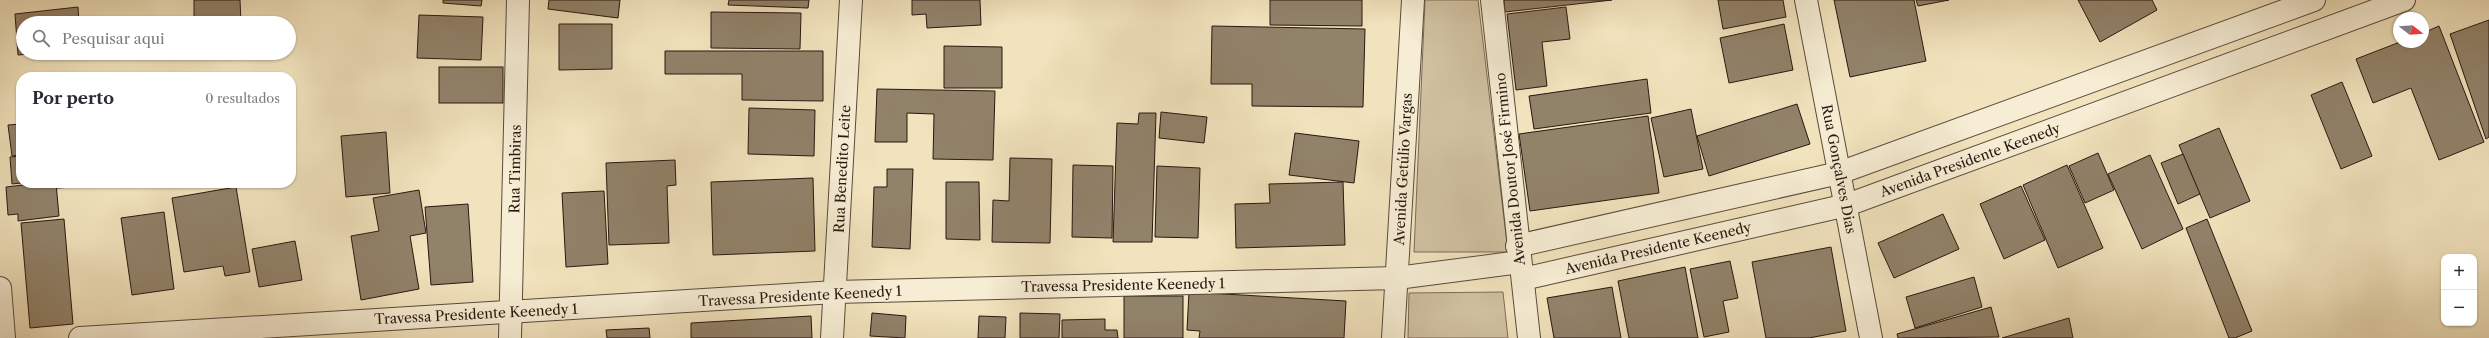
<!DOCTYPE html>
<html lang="pt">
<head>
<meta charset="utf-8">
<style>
	body { margin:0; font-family:"Libre Caslon Text",serif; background:#f2f2f3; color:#2b2b33 }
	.controls { position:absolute; right:12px; bottom:12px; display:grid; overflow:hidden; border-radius:8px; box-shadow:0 1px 3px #0004 }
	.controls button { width:36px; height:36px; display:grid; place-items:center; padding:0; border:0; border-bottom:1px solid #e1e1e2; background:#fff; color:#2b2b33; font:20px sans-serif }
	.compass { position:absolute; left:2393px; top:12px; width:36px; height:36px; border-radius:50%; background:#fff; box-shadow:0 1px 3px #0004; rotate:107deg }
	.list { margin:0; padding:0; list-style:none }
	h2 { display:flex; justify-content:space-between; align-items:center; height:52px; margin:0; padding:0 16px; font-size:17px }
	h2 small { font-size:13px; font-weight:400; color:#7c7c81 }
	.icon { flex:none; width:22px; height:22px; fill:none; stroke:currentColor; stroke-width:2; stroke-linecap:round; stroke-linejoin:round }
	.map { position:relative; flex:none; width:2489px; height:338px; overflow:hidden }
	.search { position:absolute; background:#fff; box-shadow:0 1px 3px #0004; left:16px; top:16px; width:280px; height:44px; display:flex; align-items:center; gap:10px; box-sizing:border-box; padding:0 14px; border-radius:22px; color:#7c7c81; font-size:15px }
	.panel { position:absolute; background:#fff; box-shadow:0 1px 3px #0004; left:16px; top:72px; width:280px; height:116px; border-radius:16px }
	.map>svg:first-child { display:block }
</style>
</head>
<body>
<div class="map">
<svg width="2489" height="338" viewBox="0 0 2489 338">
	<rect width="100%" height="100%" fill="#f1e3bd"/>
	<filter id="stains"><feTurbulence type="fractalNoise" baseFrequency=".005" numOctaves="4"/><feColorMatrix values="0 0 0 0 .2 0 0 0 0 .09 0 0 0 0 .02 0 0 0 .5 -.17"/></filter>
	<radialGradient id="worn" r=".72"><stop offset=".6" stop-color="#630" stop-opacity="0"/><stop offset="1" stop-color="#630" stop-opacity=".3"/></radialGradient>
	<g fill="#cfc0a0" stroke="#7c6c58">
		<polygon points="1425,0 1478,0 1508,252 1414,252"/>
		<polygon points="1503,292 1508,338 1408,338 1409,293"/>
	</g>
	<g fill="#91826a" stroke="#281810">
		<polygon points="194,0 240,0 241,23 194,23"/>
		<polygon points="443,0 482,0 481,6 443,3"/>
		<polygon points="549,0 620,0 618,18 548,9"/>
		<polygon points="729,0 809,0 808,8 728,5"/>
		<polygon points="912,0 980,0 981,25 927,28 926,14 912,15"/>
		<polygon points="1270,0 1362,0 1362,26 1270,25"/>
		<polygon points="1504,0 1612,0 1505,12"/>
		<polygon points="1718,0 1783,0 1786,17 1723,29"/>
		<polygon points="1834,0 1914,0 1926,61 1850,77"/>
		<polygon points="1916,0 1949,0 1918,6"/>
		<polygon points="2078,0 2152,0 2157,10 2100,42"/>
		<polygon points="78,7 79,23 23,23 23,53 40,53 18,55 15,14"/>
		<polygon points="1566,7 1570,39 1542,42 1547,86 1516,90 1507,14"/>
		<polygon points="711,12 801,13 800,49 711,48"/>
		<polygon points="419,15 483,17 481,60 417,58"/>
		<polygon points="2489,20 2489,137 2486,139 2450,34"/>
		<polygon points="559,24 612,24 612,69 559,70"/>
		<polygon points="1784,24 1793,70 1729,83 1720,38"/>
		<polygon points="1212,26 1365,29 1363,107 1252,106 1252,84 1211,84"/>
		<polygon points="2439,26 2484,142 2439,160 2411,88 2373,103 2356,59 2400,42 2423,42 2423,33"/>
		<polygon points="944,46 1002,47 1002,88 944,88"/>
		<polygon points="665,51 823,51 823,101 742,100 742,74 665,74"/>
		<rect x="439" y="67" width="64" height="36"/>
		<polygon points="143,73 143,77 70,77 70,76"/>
		<polygon points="1647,79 1651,113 1534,129 1529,96"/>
		<polygon points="2342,82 2372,156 2341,169 2311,95"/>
		<polygon points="877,89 995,91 993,160 933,159 934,114 907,113 907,142 875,142"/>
		<polygon points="1797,104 1810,144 1709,176 1697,136"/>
		<polygon points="749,108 815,110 814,156 748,154"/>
		<polygon points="1691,109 1703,169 1664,177 1651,118"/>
		<polygon points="1161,112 1207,117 1204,143 1159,138"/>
		<polygon points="1139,113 1156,113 1152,242 1113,242 1117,123 1138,124"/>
		<polygon points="1648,116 1659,193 1530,211 1519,134"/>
		<polygon points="21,124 21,155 12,156 8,125"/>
		<polygon points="2219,128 2250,201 2210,218 2179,145"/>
		<polygon points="386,132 390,193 346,197 341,136"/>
		<polygon points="1295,133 1359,141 1354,183 1289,175"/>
		<polygon points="2098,153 2114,190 2085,203 2069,166"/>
		<polygon points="2183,154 2200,194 2178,204 2161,163"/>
		<polygon points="2150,155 2183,229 2142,249 2108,174"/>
		<polygon points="21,156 21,183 12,184 10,157"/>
		<polygon points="1010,158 1052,159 1050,243 992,242 993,200 1009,201"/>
		<polygon points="675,160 676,185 667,186 669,243 609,245 606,163"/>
		<polygon points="1073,165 1113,166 1112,238 1072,237"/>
		<polygon points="2067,165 2103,248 2058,268 2023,185"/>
		<polygon points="1157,166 1200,168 1198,238 1155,237"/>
		<polygon points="887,169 913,169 910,249 872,247 874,187 887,187"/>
		<polygon points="813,178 815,251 713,255 711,182"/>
		<polygon points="946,182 979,182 980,240 946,239"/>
		<polygon points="1343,182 1345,245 1236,248 1235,204 1270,203 1269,184"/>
		<polygon points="40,183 56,183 59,216 18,221 18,214 8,215 6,187"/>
		<polygon points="57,183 88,183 88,186 57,188"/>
		<polygon points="2021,186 2045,240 2004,259 1980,204"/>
		<polygon points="236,187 250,272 225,276 223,266 184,272 172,198"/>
		<polygon points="419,190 426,233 410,236 419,289 361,300 351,236 379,231 373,198"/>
		<polygon points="604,191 608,264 566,267 562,193"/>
		<polygon points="468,204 473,282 431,285 425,207"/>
		<polygon points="164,212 174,289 132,295 121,218"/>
		<polygon points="1943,214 1959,249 1894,278 1878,243"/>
		<polygon points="64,219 73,324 30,328 21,223"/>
		<polygon points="2207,219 2252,331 2235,338 2229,338 2186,228"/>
		<polygon points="295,241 302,280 259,287 252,249"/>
		<polygon points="1831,247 1846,331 1809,338 1766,338 1752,262"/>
		<polygon points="1730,261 1738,298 1723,301 1729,332 1704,337 1690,269"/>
		<polygon points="1685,267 1698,338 1629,338 1618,281"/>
		<polygon points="1974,277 1982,307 1915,328 1906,297"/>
		<polygon points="1612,287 1621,338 1554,338 1547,298"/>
		<polygon points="1189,292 1346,301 1344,338 1199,338 1200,331 1187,330"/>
		<rect x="1124" y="296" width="59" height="42"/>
		<polygon points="1991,307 1999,337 1898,338 1897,334"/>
		<polygon points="872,313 906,316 905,338 870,336"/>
		<polygon points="1020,313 1060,314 1059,338 1020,338"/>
		<polygon points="811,316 812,338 691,338 691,323"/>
		<polygon points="979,316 1006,317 1005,338 978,338"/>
		<polygon points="2069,318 2073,338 2002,338"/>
		<polygon points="1105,319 1105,330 1117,330 1118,338 1062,338 1062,320"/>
		<polygon points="649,328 650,338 607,338 606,330"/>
	</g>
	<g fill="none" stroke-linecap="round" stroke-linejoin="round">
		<g stroke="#5a4b3b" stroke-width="24">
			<g id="street">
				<polyline points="1492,0 1529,338"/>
				<polyline points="1806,0 1871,338"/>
				<polyline points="1517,246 1839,173 2314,0"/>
				<polyline points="1523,279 1847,205 2404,0"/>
				<polyline points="0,288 4,338"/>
				<polyline points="80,338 835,292 1397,278 1520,262"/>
				<polyline points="510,338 518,0"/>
				<polyline points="832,338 851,0"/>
				<polyline points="1393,338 1413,0"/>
			</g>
		</g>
		<use href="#street" stroke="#f6edd4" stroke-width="22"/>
	</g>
	<g text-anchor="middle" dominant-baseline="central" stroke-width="3" stroke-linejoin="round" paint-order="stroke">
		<g font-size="14" fill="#281810" stroke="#f6edd4">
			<text transform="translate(1970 160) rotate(-20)">Avenida Presidente Keenedy</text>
			<text transform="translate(515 169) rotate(-89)">Rua Timbiras</text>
			<text transform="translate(842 169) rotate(-87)">Rua Benedito Leite</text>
			<text transform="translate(1403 169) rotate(-87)">Avenida Getúlio Vargas</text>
			<text transform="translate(1510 169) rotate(-96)">Avenida Doutor José Firmino</text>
			<text transform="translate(1839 169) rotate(79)">Rua Gonçalves Dias</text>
			<text transform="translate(1658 248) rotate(-13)">Avenida Presidente Keenedy</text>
			<text transform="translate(1123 285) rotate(-1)">Travessa Presidente Keenedy 1</text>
			<text transform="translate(800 296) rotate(-3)">Travessa Presidente Keenedy 1</text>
			<text transform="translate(476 314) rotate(-3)">Travessa Presidente Keenedy 1</text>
		</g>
	</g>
	<rect width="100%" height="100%" filter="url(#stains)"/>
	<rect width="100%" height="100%" fill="url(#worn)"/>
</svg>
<div class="controls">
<button>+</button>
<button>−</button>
</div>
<svg class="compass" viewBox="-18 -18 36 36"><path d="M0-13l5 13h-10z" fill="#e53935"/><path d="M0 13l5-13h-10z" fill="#7c7c81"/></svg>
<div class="search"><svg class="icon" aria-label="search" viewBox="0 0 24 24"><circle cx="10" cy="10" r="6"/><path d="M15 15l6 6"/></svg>Pesquisar aqui</div>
<section class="panel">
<h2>Por perto<small>0 resultados</small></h2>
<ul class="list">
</ul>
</section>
</div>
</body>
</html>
